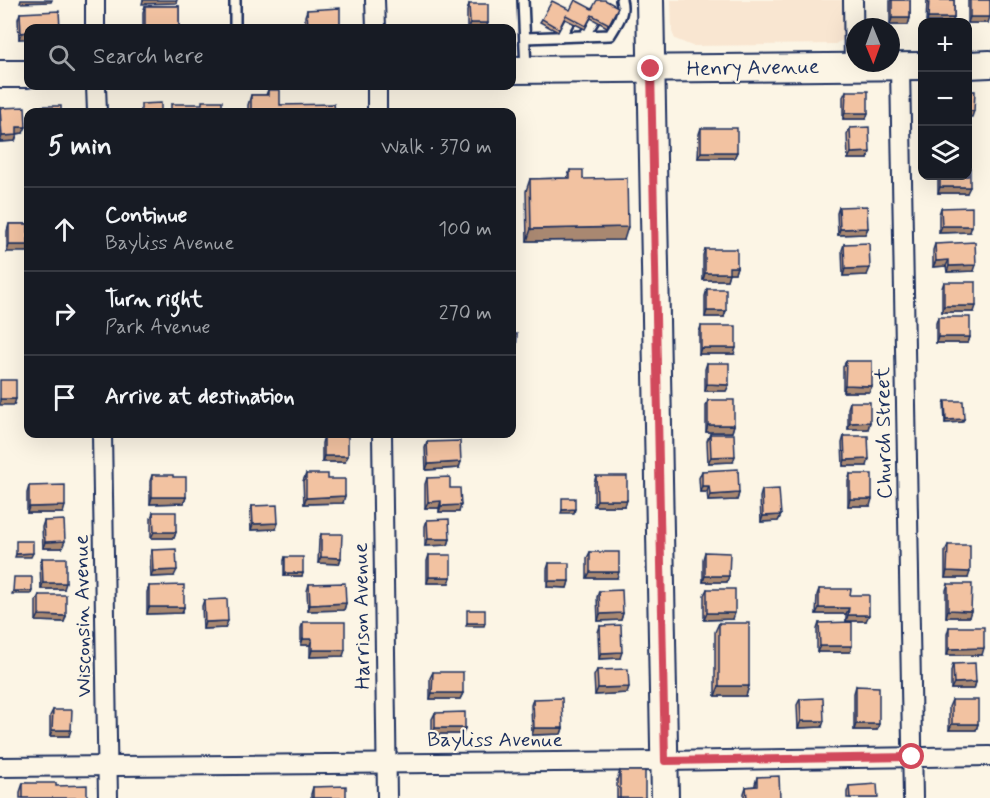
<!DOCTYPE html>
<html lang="en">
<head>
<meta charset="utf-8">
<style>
	body { margin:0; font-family:Mynerve,sans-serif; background:#242831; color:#f1f3f6 }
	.controls { position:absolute; right:18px; top:18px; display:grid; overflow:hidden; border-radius:12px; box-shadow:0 6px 24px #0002 }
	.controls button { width:54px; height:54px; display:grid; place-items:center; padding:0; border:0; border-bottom:2px solid #363941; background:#171b24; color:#f1f3f6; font:30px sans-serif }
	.compass { position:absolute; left:846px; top:18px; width:54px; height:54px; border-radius:50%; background:#171b24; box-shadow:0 6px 24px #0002; rotate:179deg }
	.stop { position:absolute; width:18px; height:18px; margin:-14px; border:4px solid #d1495b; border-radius:50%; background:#fff }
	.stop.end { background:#d1495b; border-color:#fff; box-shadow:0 2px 6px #0008 }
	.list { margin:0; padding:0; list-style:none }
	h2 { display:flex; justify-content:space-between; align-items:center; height:78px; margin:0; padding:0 24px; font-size:26px }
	h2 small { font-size:20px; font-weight:400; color:#9ea1a6 }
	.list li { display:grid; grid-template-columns:39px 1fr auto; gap:18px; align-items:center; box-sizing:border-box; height:84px; padding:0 24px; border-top:2px solid #363941 }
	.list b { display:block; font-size:22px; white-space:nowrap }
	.list p { margin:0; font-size:20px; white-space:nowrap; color:#9ea1a6 }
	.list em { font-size:20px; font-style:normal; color:#9ea1a6 }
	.icon { flex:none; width:33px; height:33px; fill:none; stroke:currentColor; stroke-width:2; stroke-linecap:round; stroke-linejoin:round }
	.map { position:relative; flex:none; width:990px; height:798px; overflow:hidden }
	.search { position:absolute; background:#171b24; box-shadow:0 6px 24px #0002; left:24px; top:24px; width:492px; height:66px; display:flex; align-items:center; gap:15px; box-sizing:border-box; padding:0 21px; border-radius:12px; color:#9ea1a6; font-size:22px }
	.panel { position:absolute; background:#171b24; box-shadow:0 6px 24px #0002; left:24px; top:108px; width:492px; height:330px; border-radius:12px }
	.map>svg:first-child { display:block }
</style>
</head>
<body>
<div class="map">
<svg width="990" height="798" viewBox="0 0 990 798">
	<rect width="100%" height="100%" fill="#fcf5e5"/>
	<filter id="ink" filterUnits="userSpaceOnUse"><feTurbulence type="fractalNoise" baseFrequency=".0167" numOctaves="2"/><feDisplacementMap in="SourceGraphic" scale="12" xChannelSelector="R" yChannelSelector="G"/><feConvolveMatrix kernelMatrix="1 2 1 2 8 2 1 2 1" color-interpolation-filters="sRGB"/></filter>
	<g filter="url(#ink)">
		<polygon fill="#f9e6d1" points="671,0 847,0 847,32 843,40 835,44 692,46 675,39 672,32"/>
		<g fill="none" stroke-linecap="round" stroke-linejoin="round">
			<g stroke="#1b2f5e" stroke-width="14">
				<g id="lane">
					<polyline points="235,0 235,28"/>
					<polyline points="523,0 526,70"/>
					<polyline points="584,36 594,20"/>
					<polyline points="560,37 569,21"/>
					<path d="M525 38 610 35C617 23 625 14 621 0"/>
				</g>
			</g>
			<g stroke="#1b2f5e" stroke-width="22">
				<g id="street">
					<polyline points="95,0 95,28"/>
					<polyline points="375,0 376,28"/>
					<polyline points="853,0 854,67"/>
					<polyline points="900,67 913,798"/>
					<polyline points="96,86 97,112"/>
					<polyline points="377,86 377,112"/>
					<polyline points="102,434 108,798"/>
					<polyline points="382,434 387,798"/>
					<polyline points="0,767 665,761 990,756"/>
				</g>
			</g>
			<g stroke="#1b2f5e" stroke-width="30">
				<g id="secondary">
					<polyline points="650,0 665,798"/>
					<polyline points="968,65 990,64"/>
					<polyline points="512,70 922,66"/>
					<polyline points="0,74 28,74"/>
				</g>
			</g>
			<use href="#lane" stroke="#fcf5e5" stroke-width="9"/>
			<use href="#street" stroke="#fcf5e5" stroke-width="18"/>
			<use href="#secondary" stroke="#fcf5e5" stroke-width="26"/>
		</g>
		<g fill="#d0a78a" stroke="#1b2f5e" stroke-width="1.5">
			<polygon points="890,0 910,0 910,18 908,25 890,25"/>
			<polygon points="927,0 954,0 954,18 952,22 926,22"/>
			<polygon points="968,0 990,0 988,23 968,23"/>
			<polygon points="469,4 488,23 486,28 467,28 467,11"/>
			<polygon points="145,6 179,6 179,28 143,28 143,12"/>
			<polygon points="592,9 617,10 607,27 591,18 585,29 565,19 558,32 540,22 542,19 570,10"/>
			<polygon points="307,10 340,28 305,28 305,16"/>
			<polygon points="20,13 60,28 19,39 18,19"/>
			<polygon points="268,90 280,105 335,112 248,112 248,105 251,95 266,95"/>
			<polygon points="846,91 866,119 843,119 843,97"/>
			<polygon points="0,108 23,133 17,134 15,141 0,142"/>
			<polygon points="701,128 737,152 734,158 698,158 699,134"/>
			<polygon points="850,128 868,159 848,159 847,134"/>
			<polygon points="570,170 583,179 624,240 527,241 526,191 530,179 567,178"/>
			<polygon points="938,176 968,176 967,193 938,193"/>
			<polygon points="839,207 868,228 865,234 838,235 837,213"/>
			<polygon points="941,208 970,232 939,233 939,214"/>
			<polygon points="9,224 28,224 7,252 7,231"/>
			<polygon points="844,244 867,275 843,276 842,250"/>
			<polygon points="935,244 974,271 947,272 946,266 933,267 933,250"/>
			<polygon points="705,249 737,267 735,273 729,273 727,280 703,280 703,255"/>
			<polygon points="944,282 974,312 942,312 942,288"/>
			<polygon points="707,289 724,317 705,317 705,296"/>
			<polygon points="938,317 970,337 968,343 936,343 936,323"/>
			<polygon points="701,326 734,354 699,354 699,332"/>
			<polygon points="846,361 872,386 869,392 843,392 843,367"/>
			<polygon points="707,363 729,385 726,391 705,391 705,369"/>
			<polygon points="708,400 734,425 732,432 706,432 706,406"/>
			<polygon points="945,401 964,419 962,422 945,423 944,404"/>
			<polygon points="850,402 870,422 868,429 848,429 848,408"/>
			<polygon points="710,434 733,462 708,463 707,441"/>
			<polygon points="324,436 345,462 322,462 322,443"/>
			<polygon points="844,436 867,466 843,466 842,443"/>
			<polygon points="427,442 459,468 426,470 425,448"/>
			<polygon points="702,471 739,493 737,500 708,501 707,492 700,492 699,478"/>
			<polygon points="306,474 343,503 304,504 303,481"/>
			<polygon points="850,474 870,506 848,506 848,481"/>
			<polygon points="152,475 173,477 186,497 184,503 150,504 150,481"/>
			<polygon points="596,476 627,500 625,506 594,506 594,483"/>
			<polygon points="427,478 450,488 459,512 439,512 439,508 425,508 425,484"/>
			<polygon points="29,486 63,513 27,513 27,493"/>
			<polygon points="762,490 781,515 778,521 761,522 760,497"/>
			<polygon points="252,506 276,529 251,530 250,513"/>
			<polygon points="153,512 176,532 174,538 151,538 151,518"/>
			<polygon points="427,520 450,539 448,545 425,546 425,526"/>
			<polygon points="44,521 62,548 43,548 42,527"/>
			<polygon points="321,534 341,558 339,564 318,563 319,540"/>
			<polygon points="948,545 968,578 945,578 945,551"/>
			<polygon points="152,550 174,576 151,577 150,556"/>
			<polygon points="590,552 617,578 587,578 587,558"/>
			<polygon points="705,552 729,576 727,582 703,582 703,559"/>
			<polygon points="429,555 451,577 449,583 427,583 427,561"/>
			<polygon points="285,557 303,573 302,576 284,576 284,560"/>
			<polygon points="42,558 64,589 41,589 40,564"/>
			<polygon points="549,563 569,581 567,588 547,587 547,569"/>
			<polygon points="309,584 346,603 344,610 308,611 307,591"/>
			<polygon points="948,584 969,617 946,617 946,590"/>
			<polygon points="149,586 184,607 182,613 147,614 147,592"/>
			<polygon points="707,589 733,619 704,620 704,595"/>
			<polygon points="819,589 850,595 866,621 846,621 846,614 816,614 817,595"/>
			<polygon points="599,591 623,613 621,620 598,621 597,597"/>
			<polygon points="39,595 66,616 64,622 36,621 36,601"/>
			<polygon points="204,600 225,628 203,629 202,606"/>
			<polygon points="303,622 343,656 310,657 310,645 301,645 301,628"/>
			<polygon points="719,623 749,686 746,696 715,696 715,632"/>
			<polygon points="819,623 850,652 817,652 817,629"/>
			<polygon points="600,626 620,658 599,659 598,632"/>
			<polygon points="949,627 982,655 947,655 947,634"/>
			<polygon points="953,664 976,682 974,689 951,689 951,671"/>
			<polygon points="597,670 627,693 595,695 594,676"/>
			<polygon points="433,672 463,693 460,699 430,699 430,678"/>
			<polygon points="856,686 877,730 854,730 854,693"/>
			<polygon points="533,699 563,728 561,734 532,735 531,705"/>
			<polygon points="800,699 822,727 798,728 797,705"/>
			<polygon points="952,700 978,724 976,730 949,730 949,707"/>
			<polygon points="53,710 69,736 50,736 50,716"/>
			<polygon points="435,713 465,728 463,734 432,734 432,719"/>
			<polygon points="620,771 645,798 617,798 617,780"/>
			<polygon points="757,777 780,798 744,798 744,793 746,787 755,786 755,784"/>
			<polygon points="23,783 56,786 87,798 20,798 20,792"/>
			<polygon points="849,786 878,798 847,798 847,792"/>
			<polygon points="313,787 346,798 311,798 311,794"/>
		</g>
		<g fill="#a98871" stroke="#1b2f5e" stroke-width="1.5">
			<polygon points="21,0 52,0 51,2 20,3"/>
			<polygon points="143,0 177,0 176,3 142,4"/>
			<polygon points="970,17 990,17 988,23 968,23"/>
			<polygon points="892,18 910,18 908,25 890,25"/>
			<polygon points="928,18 954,18 952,22 927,22"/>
			<polygon points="470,23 488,23 486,28 468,28"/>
			<polygon points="28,32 28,39 19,39 21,33"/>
			<polygon points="968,111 974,111 972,117 968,117"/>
			<polygon points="845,113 868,113 866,119 843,119"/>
			<polygon points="17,127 26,127 23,133 15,134"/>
			<polygon points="17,135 15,141 0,142 2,136"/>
			<polygon points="701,152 737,152 734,158 698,158"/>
			<polygon points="870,152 868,159 848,159 851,153"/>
			<polygon points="940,187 970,187 967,193 938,193"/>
			<polygon points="942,226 972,226 970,232 939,233"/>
			<polygon points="628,227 624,240 527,241 531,229"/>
			<polygon points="868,228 865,234 838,235 840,229"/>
			<polygon points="9,245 28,245 28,252 7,252"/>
			<polygon points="949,260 946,266 933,267 936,261"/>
			<polygon points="976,265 974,271 947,272 949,266"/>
			<polygon points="729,267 737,267 735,273 726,273"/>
			<polygon points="870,268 867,275 843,276 845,269"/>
			<polygon points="705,273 729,273 727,280 703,280"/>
			<polygon points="944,306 976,306 974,312 942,312"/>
			<polygon points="707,311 726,311 724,317 705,317"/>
			<polygon points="938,337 970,337 968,343 936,343"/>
			<polygon points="701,348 736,348 734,354 699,354"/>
			<polygon points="512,354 516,354 515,357 512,357"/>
			<polygon points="707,384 729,385 726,391 705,391"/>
			<polygon points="845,385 872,386 869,392 843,392"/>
			<polygon points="0,399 16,399 14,405 0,405"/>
			<polygon points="964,419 962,422 945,423 946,420"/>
			<polygon points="870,422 868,429 848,429 850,423"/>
			<polygon points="708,425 734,425 732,432 706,432"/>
			<polygon points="43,434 63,434 62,436 43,435"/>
			<polygon points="324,456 348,456 345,462 322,462"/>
			<polygon points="735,456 733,462 708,463 711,457"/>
			<polygon points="869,459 867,466 843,466 845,460"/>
			<polygon points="461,462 459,468 426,470 428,464"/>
			<polygon points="702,486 709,486 707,492 700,492"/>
			<polygon points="739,493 737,500 708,501 710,495"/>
			<polygon points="345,496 343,503 304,504 306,498"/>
			<polygon points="152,497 186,497 184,503 150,504"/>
			<polygon points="850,499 872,499 870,506 848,506"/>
			<polygon points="597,500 627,500 625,506 594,506"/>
			<polygon points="441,501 439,508 425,508 428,502"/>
			<polygon points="461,505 459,512 439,512 441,506"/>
			<polygon points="65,506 63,513 27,513 29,507"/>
			<polygon points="575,509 574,513 561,513 562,510"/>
			<polygon points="781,515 778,521 761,522 763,516"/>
			<polygon points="278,523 276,529 251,530 253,524"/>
			<polygon points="154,532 176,532 174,538 151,538"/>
			<polygon points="428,539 450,539 448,545 425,546"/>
			<polygon points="65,541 62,548 43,548 45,542"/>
			<polygon points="33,553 31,557 15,557 16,554"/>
			<polygon points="321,557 341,558 339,564 318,563"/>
			<polygon points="177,570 174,576 151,577 153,571"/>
			<polygon points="947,571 970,572 968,578 945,578"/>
			<polygon points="590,572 619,572 617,578 587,578"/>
			<polygon points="285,573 303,573 302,576 284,576"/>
			<polygon points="705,576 729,576 727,582 703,582"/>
			<polygon points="429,577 451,577 449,583 427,583"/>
			<polygon points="549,581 569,581 567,588 547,587"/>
			<polygon points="43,583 66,583 64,589 41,589"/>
			<polygon points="13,591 32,591 31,594 12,594"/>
			<polygon points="346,603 344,610 308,611 310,605"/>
			<polygon points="149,607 184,607 182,613 147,614"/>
			<polygon points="819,608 849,608 846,614 816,614"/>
			<polygon points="948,610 971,611 969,617 946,617"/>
			<polygon points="623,613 621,620 598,621 600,614"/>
			<polygon points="707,613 735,613 733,619 704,620"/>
			<polygon points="39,615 66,616 64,622 36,621"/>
			<polygon points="848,615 869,615 866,621 846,621"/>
			<polygon points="228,621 225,628 203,629 205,622"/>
			<polygon points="467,623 485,623 484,626 466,626"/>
			<polygon points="303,639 312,639 310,645 301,645"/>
			<polygon points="820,646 852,646 850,652 817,652"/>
			<polygon points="984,648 982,655 947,655 949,649"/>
			<polygon points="312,650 345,650 343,656 310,657"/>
			<polygon points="622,652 620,658 599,659 601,653"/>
			<polygon points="976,682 974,689 951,689 954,683"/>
			<polygon points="719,686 749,686 746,696 715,696"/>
			<polygon points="629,687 627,693 595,695 598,688"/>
			<polygon points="432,693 463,693 460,699 430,699"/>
			<polygon points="801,721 824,721 822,727 798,728"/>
			<polygon points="856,724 879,724 877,730 854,730"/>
			<polygon points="952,724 978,724 976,730 949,730"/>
			<polygon points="435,728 465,728 463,734 432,734"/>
			<polygon points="534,728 563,728 561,734 532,735"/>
			<polygon points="52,730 71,730 69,736 50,736"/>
		</g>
		<g fill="#f2c2a1" stroke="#1b2f5e" stroke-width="1.5">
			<polygon points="575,0 592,9 597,0 605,0 618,7 609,24 592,15 586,26 566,15 559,29 542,19 552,1 570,10"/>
			<rect x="892" y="0" width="18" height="18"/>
			<polygon points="929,0 954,0 954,18 928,18"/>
			<rect x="970" y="0" width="20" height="17"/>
			<polygon points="469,4 488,4 488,23 470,23"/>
			<rect x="145" y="6" width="34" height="22"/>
			<polygon points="340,8 340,28 308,28 307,10"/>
			<polygon points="59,11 60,28 28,28 28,32 21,33 20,13"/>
			<polygon points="268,90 280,90 280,105 334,104 335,112 251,112 251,95 268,95"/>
			<polygon points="846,91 868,91 868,113 845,113"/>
			<polygon points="968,91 975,91 974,111 968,111"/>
			<polygon points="202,101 222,101 222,112 171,112 171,104 202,104"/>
			<polygon points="161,103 161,112 141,112 141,104"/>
			<rect x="42" y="106" width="19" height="6"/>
			<polygon points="25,107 26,127 17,127 17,135 2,136 0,108"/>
			<polygon points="869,127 870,152 851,153 850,128"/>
			<rect x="701" y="128" width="36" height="24"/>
			<polygon points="968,168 970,168 970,187 940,187 940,176 968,176"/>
			<polygon points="570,170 583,170 583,179 627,178 628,227 531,229 530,179 570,178"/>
			<polygon points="867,206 868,228 840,229 839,207"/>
			<polygon points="972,207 972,226 942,226 941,208"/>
			<rect x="9" y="224" width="19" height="21"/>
			<polygon points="975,242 976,265 949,266 949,260 936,261 935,244"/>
			<polygon points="869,243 870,268 845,269 844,244"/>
			<polygon points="705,249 737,249 737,267 729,267 729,273 705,273"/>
			<rect x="944" y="282" width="32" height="24"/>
			<rect x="707" y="289" width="19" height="22"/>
			<rect x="938" y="317" width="32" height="20"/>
			<rect x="701" y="326" width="35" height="22"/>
			<polygon points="512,334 517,334 516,354 512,354"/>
			<polygon points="846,361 872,361 872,386 845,385"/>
			<polygon points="707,363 729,363 729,385 707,384"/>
			<rect x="0" y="380" width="16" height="19"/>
			<rect x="708" y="400" width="26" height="25"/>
			<polygon points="945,401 963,401 964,419 946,420"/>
			<polygon points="850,402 870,402 870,422 850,423"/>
			<polygon points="710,434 734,434 735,456 711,457"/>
			<rect x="324" y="436" width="24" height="20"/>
			<polygon points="844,436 868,436 869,459 845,460"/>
			<polygon points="460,441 461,462 428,464 427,442"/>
			<polygon points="738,469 739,493 710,495 709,486 702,486 702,471"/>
			<polygon points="306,474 328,474 328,479 345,479 345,496 306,498"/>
			<rect x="850" y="474" width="22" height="25"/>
			<polygon points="152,475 173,475 173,477 186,477 186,497 152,497"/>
			<polygon points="596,476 627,476 627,500 597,500"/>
			<polygon points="450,477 450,488 460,488 461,505 441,506 441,501 428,502 427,478"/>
			<polygon points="65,485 65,506 29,507 29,486"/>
			<polygon points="779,489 781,515 763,516 762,490"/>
			<polygon points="562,498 575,498 575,509 562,510"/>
			<polygon points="277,505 278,523 253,524 252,506"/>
			<polygon points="153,512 176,512 176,532 154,532"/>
			<polygon points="449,519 450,539 428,539 427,520"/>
			<polygon points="64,520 65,541 45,542 44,521"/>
			<polygon points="321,534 342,534 341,558 321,557"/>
			<polygon points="16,541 33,541 33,553 16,554"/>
			<polygon points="948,545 970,545 970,572 947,571"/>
			<polygon points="176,549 177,570 153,571 152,550"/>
			<rect x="590" y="552" width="29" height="20"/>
			<polygon points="705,552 730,553 729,576 705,576"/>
			<rect x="429" y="555" width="22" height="22"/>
			<rect x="285" y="557" width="18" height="16"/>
			<polygon points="42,558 66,558 66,583 43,583"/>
			<rect x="549" y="563" width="20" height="18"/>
			<polygon points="14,577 32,577 32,591 13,591"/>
			<polygon points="345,583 346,603 310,605 309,584"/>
			<polygon points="948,584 972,584 971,611 948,610"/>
			<polygon points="184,585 184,607 149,607 149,586"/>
			<rect x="707" y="589" width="28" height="24"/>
			<polygon points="819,589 851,589 850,595 869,595 869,615 848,615 849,608 819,608"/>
			<polygon points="622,590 623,613 600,614 599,591"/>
			<polygon points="39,595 66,595 66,616 39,615"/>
			<polygon points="227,599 228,621 205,622 204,600"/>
			<rect x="467" y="610" width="18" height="13"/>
			<polygon points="303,622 345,622 345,650 312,650 312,639 303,639"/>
			<polygon points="852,622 852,646 820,646 819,623"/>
			<rect x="719" y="623" width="30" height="63"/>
			<polygon points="621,625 622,652 601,653 600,626"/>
			<polygon points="949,627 984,627 984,648 949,649"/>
			<polygon points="975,663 976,682 954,683 953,664"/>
			<polygon points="628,669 629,687 598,688 597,670"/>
			<polygon points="433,672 463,672 463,693 432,693"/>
			<polygon points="856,686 879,687 879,724 856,724"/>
			<polygon points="562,698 563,728 534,728 533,699"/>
			<polygon points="823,698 824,721 801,721 800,699"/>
			<rect x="952" y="700" width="26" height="24"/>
			<polygon points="53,710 72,710 71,730 52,730"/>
			<polygon points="465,712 465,728 435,728 435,713"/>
			<rect x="620" y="771" width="25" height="27"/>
			<polygon points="779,776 780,798 747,798 746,787 757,786 757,777"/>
			<polygon points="23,783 56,783 56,786 87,785 87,798 23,798"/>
			<polygon points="877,784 878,798 850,798 849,786"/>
			<polygon points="346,786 346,798 313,798 313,787"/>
		</g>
	</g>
	<g fill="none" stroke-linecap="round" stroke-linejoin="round" filter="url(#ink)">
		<polyline stroke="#d1495b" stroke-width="8" points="651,69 665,761 912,757"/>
	</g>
	<g text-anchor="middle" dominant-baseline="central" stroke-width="4.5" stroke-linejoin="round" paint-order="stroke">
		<g font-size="21" fill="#1b2f5e" stroke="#fcf5e5">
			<text transform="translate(753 68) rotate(-1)">Henry Avenue</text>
			<text transform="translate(884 433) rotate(-91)">Church Street</text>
			<text transform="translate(83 616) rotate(-91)">Wisconsin Avenue</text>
			<text transform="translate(362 616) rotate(-91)">Harrison Avenue</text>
			<text x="495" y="740">Bayliss Avenue</text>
		</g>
	</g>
</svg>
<div class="controls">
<button>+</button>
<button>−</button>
<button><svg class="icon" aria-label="layers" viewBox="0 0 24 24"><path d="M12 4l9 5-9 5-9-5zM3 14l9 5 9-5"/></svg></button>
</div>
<svg class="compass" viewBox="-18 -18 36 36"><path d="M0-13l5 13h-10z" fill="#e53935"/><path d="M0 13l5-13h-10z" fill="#9ea1a6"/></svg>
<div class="stop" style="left:912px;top:757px"></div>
<div class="stop end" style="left:651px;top:69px"></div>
<div class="search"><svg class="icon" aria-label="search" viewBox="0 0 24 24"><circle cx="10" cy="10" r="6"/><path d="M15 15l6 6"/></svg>Search here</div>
<section class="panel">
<h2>5 min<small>Walk · 370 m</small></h2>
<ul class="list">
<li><svg class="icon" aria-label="ahead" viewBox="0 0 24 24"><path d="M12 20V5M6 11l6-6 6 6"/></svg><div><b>Continue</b><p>Bayliss Avenue</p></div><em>100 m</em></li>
<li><svg class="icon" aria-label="right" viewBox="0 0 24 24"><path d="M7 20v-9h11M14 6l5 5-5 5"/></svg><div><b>Turn right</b><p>Park Avenue</p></div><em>270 m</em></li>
<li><svg class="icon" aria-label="arrive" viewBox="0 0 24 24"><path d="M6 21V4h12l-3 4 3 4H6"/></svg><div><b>Arrive at destination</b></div></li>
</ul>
</section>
</div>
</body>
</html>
